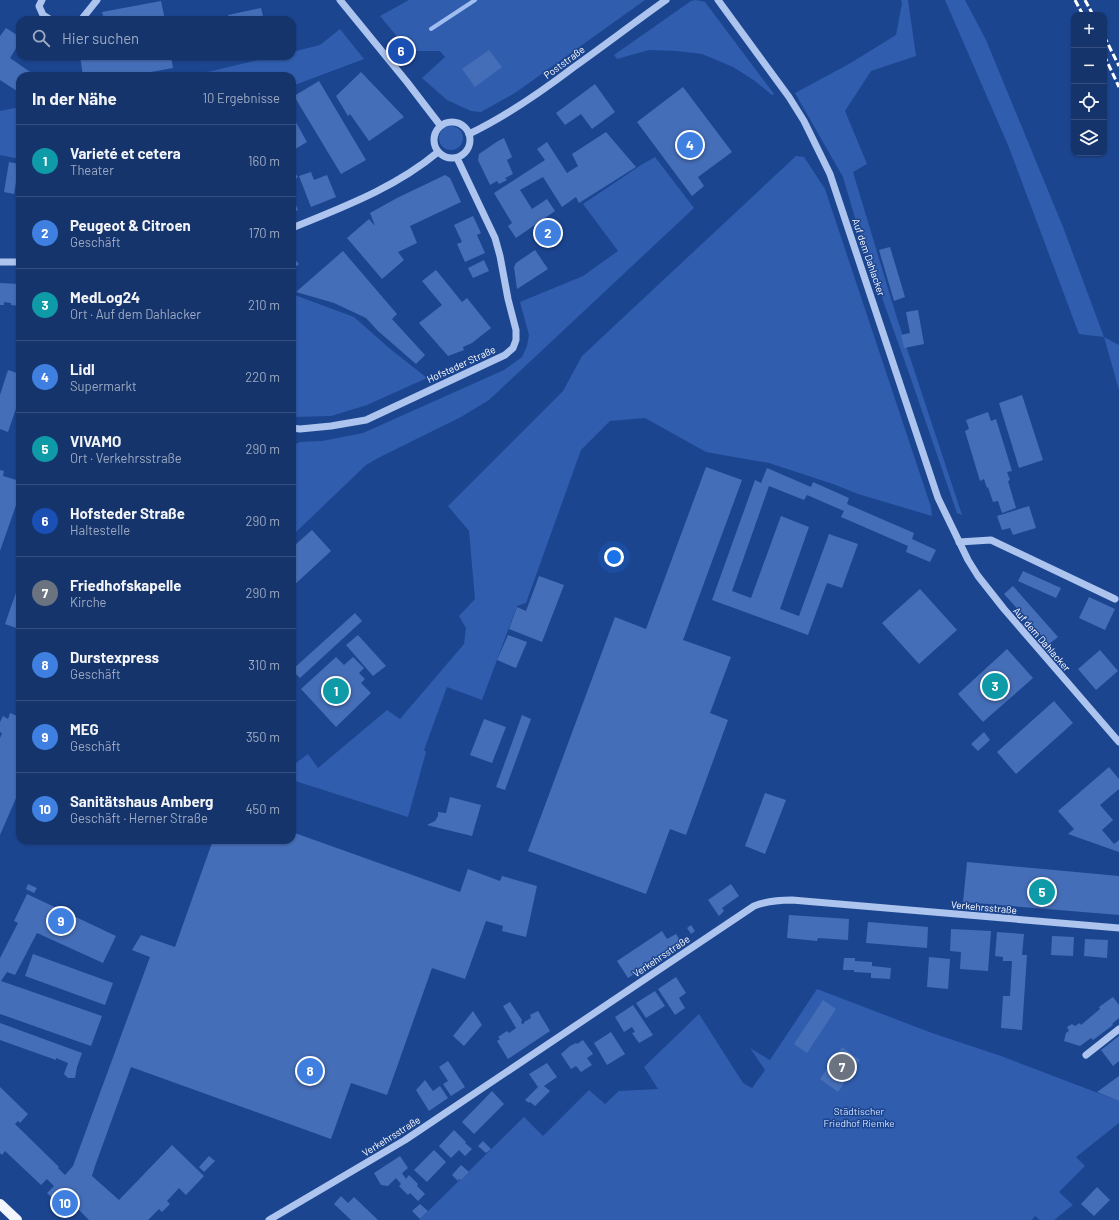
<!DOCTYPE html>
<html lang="de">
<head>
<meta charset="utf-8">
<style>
	body { margin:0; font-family:Barlow,sans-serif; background:#223f74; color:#f1f3f6 }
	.controls { position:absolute; right:12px; top:12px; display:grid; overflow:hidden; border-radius:8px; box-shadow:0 1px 3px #0004 }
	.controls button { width:36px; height:36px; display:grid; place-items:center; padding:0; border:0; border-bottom:1px solid #344f7f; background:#15346c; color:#f1f3f6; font:20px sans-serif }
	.you { position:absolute; left:614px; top:557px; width:14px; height:14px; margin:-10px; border:3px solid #fff; border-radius:50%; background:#1a73e8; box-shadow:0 0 0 6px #1a73e833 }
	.badge { display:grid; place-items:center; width:26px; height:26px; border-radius:50%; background:#fee06a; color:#fff; font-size:13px; font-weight:700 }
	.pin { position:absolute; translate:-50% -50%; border:2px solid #fff; box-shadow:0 1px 4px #0006 }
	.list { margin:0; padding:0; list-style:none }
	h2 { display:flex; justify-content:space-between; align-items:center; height:52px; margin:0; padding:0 16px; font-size:17px }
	h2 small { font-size:13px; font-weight:400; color:#9daac2 }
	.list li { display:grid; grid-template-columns:26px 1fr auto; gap:12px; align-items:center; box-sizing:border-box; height:72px; padding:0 16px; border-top:1px solid #344f7f }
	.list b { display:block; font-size:15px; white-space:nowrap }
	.list p { margin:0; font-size:13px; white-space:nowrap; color:#9daac2 }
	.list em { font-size:13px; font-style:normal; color:#9daac2 }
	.icon { flex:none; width:22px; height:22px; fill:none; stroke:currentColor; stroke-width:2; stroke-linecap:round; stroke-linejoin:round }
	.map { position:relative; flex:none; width:1119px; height:1220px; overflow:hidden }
	.search { position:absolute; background:#15346c; box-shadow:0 1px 3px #0004; left:16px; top:16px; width:280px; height:44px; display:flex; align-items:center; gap:10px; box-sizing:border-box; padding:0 14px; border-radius:12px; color:#9daac2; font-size:15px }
	.panel { position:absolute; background:#15346c; box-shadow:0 1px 3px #0004; left:16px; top:72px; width:280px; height:772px; border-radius:12px }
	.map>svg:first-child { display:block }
</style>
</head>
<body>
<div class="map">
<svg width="1119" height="1220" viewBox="0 0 1119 1220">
	<rect width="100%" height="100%" fill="#1c4590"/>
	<g fill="#305dae">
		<polygon points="409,0 645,0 515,93 481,112 471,111 447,100 422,78 445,57 440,51 409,51 380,16"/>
		<polygon points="696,0 705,2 774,94 772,95 755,81 733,67 702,54 677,51 649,50 617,59 614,55 691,1"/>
		<polygon points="901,0 908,0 916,56 871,71 845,111 867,164 853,172 896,315 962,515 957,513 910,376 862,242 843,177 795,93 849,64 896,35 902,3"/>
		<polygon points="945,0 965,0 986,40 1063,227 1104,337 1119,345 1119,390 1104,337 1079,334 1008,145"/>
		<polygon points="340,29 364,59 292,86 292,76 184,76 212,71 275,56 292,56 292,52 320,45"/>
		<polygon points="20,107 20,159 0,155 0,111"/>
		<circle cx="451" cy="138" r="12"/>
		<polygon points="796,156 804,157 825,189 931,507 932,516 858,494 833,484 769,463 706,452 645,418 610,421 581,450 526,603 517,606 482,700 447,687 424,750 426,752 408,817 292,780 292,766 308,754 318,768 387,710 400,719 464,644 466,628 459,616 475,599 469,531 448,506 563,391 582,356"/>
		<polygon points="655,157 694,208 489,400 461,417 378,458 366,465 294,534 292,531 292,446 300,442 322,441 363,433 504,370 522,357 527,346 529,335 520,302 583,276 618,251 583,204 641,165"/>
		<polygon points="292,294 354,317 389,348 427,378 367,405 331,416 292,417"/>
		<polygon points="817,989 932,1033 1001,1056 1119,1101 1119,1123 1076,1157 1085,1166 1059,1192 1073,1205 1054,1220 1040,1220 1035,1216 1032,1220 419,1220 524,1117 543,1136 589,1090 605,1104 619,1091 658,1089 644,1067 699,1014 743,1083 752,1088 765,1070 750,1048 770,1060"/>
	</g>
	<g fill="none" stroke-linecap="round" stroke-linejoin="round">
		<polyline stroke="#9fbdf0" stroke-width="4" points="431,29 475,0"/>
	</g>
	<g fill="#456eb8">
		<polygon points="161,1 165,20 104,20 102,12"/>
		<polygon points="261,8 264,20 229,20 228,15"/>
		<polygon points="6,28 20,37 20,42 10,58 36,76 20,76 20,93 0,80 0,36"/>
		<polygon points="489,50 502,67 475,87 462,69"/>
		<polygon points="80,56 171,56 173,68 129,76 83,76"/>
		<polygon points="361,72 404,117 369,141 350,114 348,116 336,96"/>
		<polygon points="319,81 366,160 341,174 294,96"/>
		<polygon points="595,84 615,112 592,129 581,114 565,125 556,113"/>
		<polygon points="683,87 732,152 698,177 704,186 692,196 637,122"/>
		<polygon points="292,117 293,117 307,142 292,151"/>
		<polygon points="606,132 636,167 579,203 576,197 562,207 543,177 520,190 532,209 547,199 555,211 516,238 508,226 512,223 494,193 545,160 537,149 547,142 567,173 578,166 572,154"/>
		<polygon points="504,138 512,157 507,160 513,174 505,178 507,180 499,184 497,181 490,185 478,160 479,154 498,141"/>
		<polygon points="9,162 19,164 14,194 4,192"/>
		<polygon points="292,169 298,177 292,182"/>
		<polygon points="311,172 314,180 327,175 336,197 311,207 299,176"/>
		<polygon points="445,175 450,178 461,202 410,226 417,243 398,252 404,260 382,279 347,238 369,219 375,226 370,213 397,198"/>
		<polygon points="20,193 20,212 19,212 18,194"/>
		<polygon points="292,195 298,210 292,213"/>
		<polygon points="473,216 481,233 477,235 485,253 465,262 457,244 462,242 454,225"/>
		<polygon points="890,247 905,297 894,301 879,250"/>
		<polygon points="535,250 548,269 517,289 514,267 516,263"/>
		<polygon points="343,251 397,314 392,319 425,355 416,364 378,331 366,318 334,303 296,292"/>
		<polygon points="292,256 299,264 292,270"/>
		<polygon points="484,260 489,271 473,278 468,268"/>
		<polygon points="436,270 462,302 467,298 491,328 472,343 463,347 464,350 448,356 419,323 442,305 422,281"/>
		<polygon points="0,283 20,284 20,306 11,305 11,303 4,302 4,305 0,305"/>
		<polygon points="918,310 924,344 904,348 901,335 910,333 906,312"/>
		<polygon points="8,370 20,374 20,397 8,432 0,429 0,395"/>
		<polygon points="1022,395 1043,460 1019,468 999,403"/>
		<polygon points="988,412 991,421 996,419 1012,471 1007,472 1010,480 1008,481 1016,508 1002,513 998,501 993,502 988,487 987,488 984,479 980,481 965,431 969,429 966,420"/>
		<polygon points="706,467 742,480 683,640 731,657 710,713 728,720 686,835 670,829 646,894 528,851 615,617 646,629"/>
		<polygon points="767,468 811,487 813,482 849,498 847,504 914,533 912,539 936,550 930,562 906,552 908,546 841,517 844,511 807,495 804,500 769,486 732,591 751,598 781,516 809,527 780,609 799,616 829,534 858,544 842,588 827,583 808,635 712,600 755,480 761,483"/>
		<polygon points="0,470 4,471 3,476 20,481 20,494 0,551"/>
		<polygon points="1029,506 1036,528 1013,535 1010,528 1002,530 997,516"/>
		<polygon points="312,530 331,551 292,587 292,541 295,545"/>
		<polygon points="1023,571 1061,588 1056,598 1018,581"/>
		<polygon points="539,576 564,585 542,642 509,629 517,607 526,611"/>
		<polygon points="20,581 20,625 19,629 5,624"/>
		<polygon points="1013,586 1058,637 1049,644 1004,594"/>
		<polygon points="920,589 957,630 919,664 882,623"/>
		<polygon points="1089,597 1115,609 1105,630 1079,618"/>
		<polygon points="355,613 362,621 300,678 292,670"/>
		<polygon points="358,635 386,666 373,676 346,645"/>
		<polygon points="508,635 527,642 516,668 497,660"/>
		<polygon points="1007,649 1033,678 983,722 958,694"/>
		<polygon points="1100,650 1118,671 1096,690 1078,669"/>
		<polygon points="336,657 344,665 353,657 364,668 359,673 365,679 361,683 371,693 336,727 301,689"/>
		<polygon points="1054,701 1073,723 1016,774 997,752"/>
		<polygon points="10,713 20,717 20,789 0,835 0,738 2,733 0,732 0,722 3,716 8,719"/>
		<polygon points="522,715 531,719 505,790 496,787"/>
		<polygon points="484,719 506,727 492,763 470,755"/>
		<polygon points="984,732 990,740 978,751 971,744"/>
		<polygon points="1109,767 1119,779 1119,789 1100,805 1113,820 1102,830 1114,844 1119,840 1119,852 1068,834 1074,829 1058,811"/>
		<polygon points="765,793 786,800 765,854 745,846"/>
		<polygon points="450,797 481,805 472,836 427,825 435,821 438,816 438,812 446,813"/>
		<polygon points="292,832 460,892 468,869 500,881 502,876 537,886 526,937 502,931 503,926 486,921 465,979 432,968 387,1095 351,1083 331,1139 131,1067 95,1166 92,1176 119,1200 172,1145 204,1176 186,1195 179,1188 167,1201 170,1204 162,1212 159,1209 148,1220 89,1220 72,1203 65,1210 47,1193 54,1186 47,1179 41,1185 5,1151 2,1155 0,1153 0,1087 28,1114 20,1123 18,1121 15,1124 59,1167 58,1168 65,1175 73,1166 150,957 132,950 141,935 175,947 213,840 292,840"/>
		<polygon points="967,862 1119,876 1119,915 963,902"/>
		<polygon points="28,884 37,888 34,893 26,889"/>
		<polygon points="731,884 739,896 722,908 724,911 719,916 708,900"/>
		<polygon points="27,894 116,936 103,963 37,933 15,975 7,972 1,981 102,1016 91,1046 0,1014 0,958 18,923 14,921"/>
		<polygon points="789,915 849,919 848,940 818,938 817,941 787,938"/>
		<polygon points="868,922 928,927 927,948 866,943"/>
		<polygon points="691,925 695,931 691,934 687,928"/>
		<polygon points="951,929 991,931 988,971 960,969 961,952 950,951"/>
		<polygon points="662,931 667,939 676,934 682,943 628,978 617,961"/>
		<polygon points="997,932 1024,934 1022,955 1027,955 1022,1030 1001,1028 1003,996 1010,996 1012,961 1003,961 1003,957 995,956"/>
		<polygon points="1052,936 1074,937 1073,956 1051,955"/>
		<polygon points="1085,939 1108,940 1107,958 1084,956"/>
		<polygon points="33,954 113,983 105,1005 25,976"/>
		<polygon points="929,957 950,959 948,989 927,987"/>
		<polygon points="844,958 855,958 855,961 872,962 872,966 891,968 890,979 871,978 871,973 854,972 854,970 843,970"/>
		<polygon points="676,977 686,993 679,998 685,1008 675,1015 658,989"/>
		<polygon points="655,991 665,1006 646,1018 636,1003"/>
		<polygon points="1113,997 1119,1005 1119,1018 1112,1024 1113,1025 1093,1040 1091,1038 1080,1046 1064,1041 1066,1033 1069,1031 1067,1027 1072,1024 1075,1026 1080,1023 1081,1025 1100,1009 1099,1007"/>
		<polygon points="823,1000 836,1009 807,1053 794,1044"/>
		<polygon points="510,1002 522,1020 521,1023 524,1024 524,1022 531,1018 530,1015 538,1011 550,1031 508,1059 497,1041 500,1039 498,1037 507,1031 509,1033 516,1028 503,1006"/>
		<polygon points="633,1005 653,1035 639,1043 632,1033 635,1032 632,1027 624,1032 615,1017"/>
		<polygon points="473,1011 482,1025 464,1046 453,1036"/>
		<polygon points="0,1023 82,1053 77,1067 75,1078 68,1078 64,1074 68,1063 56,1058 56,1060 0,1040"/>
		<polygon points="611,1032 625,1054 607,1065 594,1043"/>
		<polygon points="1119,1036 1119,1061 1113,1066 1101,1050"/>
		<polygon points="583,1040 593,1054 587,1058 592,1065 581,1072 576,1066 571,1069 561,1054 570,1046 576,1043 577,1044"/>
		<polygon points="842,1047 860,1060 838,1092 820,1079"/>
		<polygon points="448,1061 465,1087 451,1096 443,1084 448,1081 439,1067"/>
		<polygon points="547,1063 557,1077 544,1086 550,1091 535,1106 530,1102 529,1103 525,1100 538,1087 529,1074"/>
		<polygon points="1119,1076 1119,1101 1097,1092"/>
		<polygon points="425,1080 433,1091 440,1086 448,1098 429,1111 416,1090"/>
		<polygon points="492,1091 504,1104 474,1134 462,1122"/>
		<polygon points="454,1130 466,1142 465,1143 472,1149 465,1156 459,1150 451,1158 439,1146"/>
		<polygon points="483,1141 491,1149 486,1153 478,1146"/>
		<polygon points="434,1150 446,1162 427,1182 414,1170"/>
		<polygon points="209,1156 215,1161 204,1172 199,1167"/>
		<polygon points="400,1156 408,1168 402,1173 406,1179 409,1175 418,1184 417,1186 425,1194 418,1201 410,1193 408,1195 399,1186 401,1184 396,1178 388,1186 381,1185 374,1173"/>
		<polygon points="461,1165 469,1172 461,1180 459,1179 458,1181 452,1175"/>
		<polygon points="1097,1187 1110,1200 1094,1216 1081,1204"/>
		<polygon points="341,1196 348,1203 354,1197 378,1220 351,1220 334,1204"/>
		<polygon points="420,1204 428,1211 420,1219 412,1211"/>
	</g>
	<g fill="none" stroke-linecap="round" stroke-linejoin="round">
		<g stroke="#acc4ee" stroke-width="7">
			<polyline points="42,0 39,6 43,15 51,20"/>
			<polyline points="340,0 407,82 440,125"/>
			<polyline points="718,0 789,97 804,121 830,174 938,498 968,560 978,576 1004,609 1119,742"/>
			<polyline points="81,20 97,0"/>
			<circle cx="452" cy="140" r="18"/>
			<path d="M469 134C507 116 541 92 574 67 605 45 635 22 666 0"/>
			<path d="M292 228C343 207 395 188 438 152"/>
			<polyline points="0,262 20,262"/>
			<polyline points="292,428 300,429 331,426 366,420 505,355 513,348 516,340 516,330 508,299 500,256 495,238 457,158"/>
			<polyline points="959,542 991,540 1115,599"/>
			<polyline points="1086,1055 1119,1029"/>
			<path d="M269 1220 405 1140 754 906C767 901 778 900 792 900L1119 928"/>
		</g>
		<polyline stroke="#f3f6ff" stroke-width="10" points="0,1204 17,1220"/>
		<g stroke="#fff" stroke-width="3" stroke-dasharray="7 3" stroke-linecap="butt">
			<polyline points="1075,0 1083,15"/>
			<polyline points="1085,0 1093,15"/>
			<polyline points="1104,36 1119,66"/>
			<polyline points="1104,55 1119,87"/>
		</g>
	</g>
	<g text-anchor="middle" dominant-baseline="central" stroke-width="3" stroke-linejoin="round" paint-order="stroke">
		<g font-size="10" fill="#fff" stroke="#1c4590">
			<text transform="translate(564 62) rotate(-36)">Poststraße</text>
			<text transform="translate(869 257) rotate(71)">Auf dem Dahlacker</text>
			<text transform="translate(461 364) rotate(-25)">Hofsteder Straße</text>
			<text transform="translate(1042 639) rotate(49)">Auf dem Dahlacker</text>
			<text transform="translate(984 907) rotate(5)">Verkehrsstraße</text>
			<text transform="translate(661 956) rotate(-34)">Verkehrsstraße</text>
			<text transform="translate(391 1136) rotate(-32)">Verkehrsstraße</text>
		</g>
		<g font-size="10" fill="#d2e0fa" stroke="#1c4590">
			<text x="859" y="1111">Städtischer<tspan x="859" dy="12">Friedhof Riemke</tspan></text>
		</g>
	</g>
</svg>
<div class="controls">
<button>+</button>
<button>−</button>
<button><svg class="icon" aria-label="locate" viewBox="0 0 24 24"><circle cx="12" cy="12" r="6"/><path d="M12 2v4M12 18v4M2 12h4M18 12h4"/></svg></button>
<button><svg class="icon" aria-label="layers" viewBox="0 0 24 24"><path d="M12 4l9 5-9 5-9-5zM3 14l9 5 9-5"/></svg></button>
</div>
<div class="you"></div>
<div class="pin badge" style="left:336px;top:691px;background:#0f9aa8">1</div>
<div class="pin badge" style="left:548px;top:233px;background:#3f7fe0">2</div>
<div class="pin badge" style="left:995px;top:686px;background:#0f9aa8">3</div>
<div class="pin badge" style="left:690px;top:145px;background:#3f7fe0">4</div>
<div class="pin badge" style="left:1042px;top:892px;background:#0f9aa8">5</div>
<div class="pin badge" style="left:401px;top:51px;background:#1a4fb4">6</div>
<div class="pin badge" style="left:842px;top:1067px;background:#6b7280">7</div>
<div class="pin badge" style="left:310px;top:1071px;background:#3f7fe0">8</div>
<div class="pin badge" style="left:61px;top:921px;background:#3f7fe0">9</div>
<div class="pin badge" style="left:65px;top:1203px;background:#3f7fe0">10</div>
<div class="search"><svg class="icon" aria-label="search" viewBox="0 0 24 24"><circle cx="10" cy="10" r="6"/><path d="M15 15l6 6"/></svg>Hier suchen</div>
<section class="panel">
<h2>In der Nähe<small>10 Ergebnisse</small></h2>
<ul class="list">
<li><span class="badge" style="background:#0f9aa8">1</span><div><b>Varieté et cetera</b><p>Theater</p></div><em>160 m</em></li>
<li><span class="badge" style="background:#3f7fe0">2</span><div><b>Peugeot &amp; Citroen</b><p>Geschäft</p></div><em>170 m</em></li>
<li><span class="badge" style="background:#0f9aa8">3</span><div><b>MedLog24</b><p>Ort · Auf dem Dahlacker</p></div><em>210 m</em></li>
<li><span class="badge" style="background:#3f7fe0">4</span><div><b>Lidl</b><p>Supermarkt</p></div><em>220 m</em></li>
<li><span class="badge" style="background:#0f9aa8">5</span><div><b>VIVAMO</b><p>Ort · Verkehrsstraße</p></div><em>290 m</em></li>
<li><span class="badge" style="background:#1a4fb4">6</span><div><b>Hofsteder Straße</b><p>Haltestelle</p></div><em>290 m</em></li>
<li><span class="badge" style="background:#6b7280">7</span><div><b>Friedhofskapelle</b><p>Kirche</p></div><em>290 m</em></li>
<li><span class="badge" style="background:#3f7fe0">8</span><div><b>Durstexpress</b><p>Geschäft</p></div><em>310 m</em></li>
<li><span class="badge" style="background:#3f7fe0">9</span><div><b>MEG</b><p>Geschäft</p></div><em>350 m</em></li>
<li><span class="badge" style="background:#3f7fe0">10</span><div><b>Sanitätshaus Amberg</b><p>Geschäft · Herner Straße</p></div><em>450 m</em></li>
</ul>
</section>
</div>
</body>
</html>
